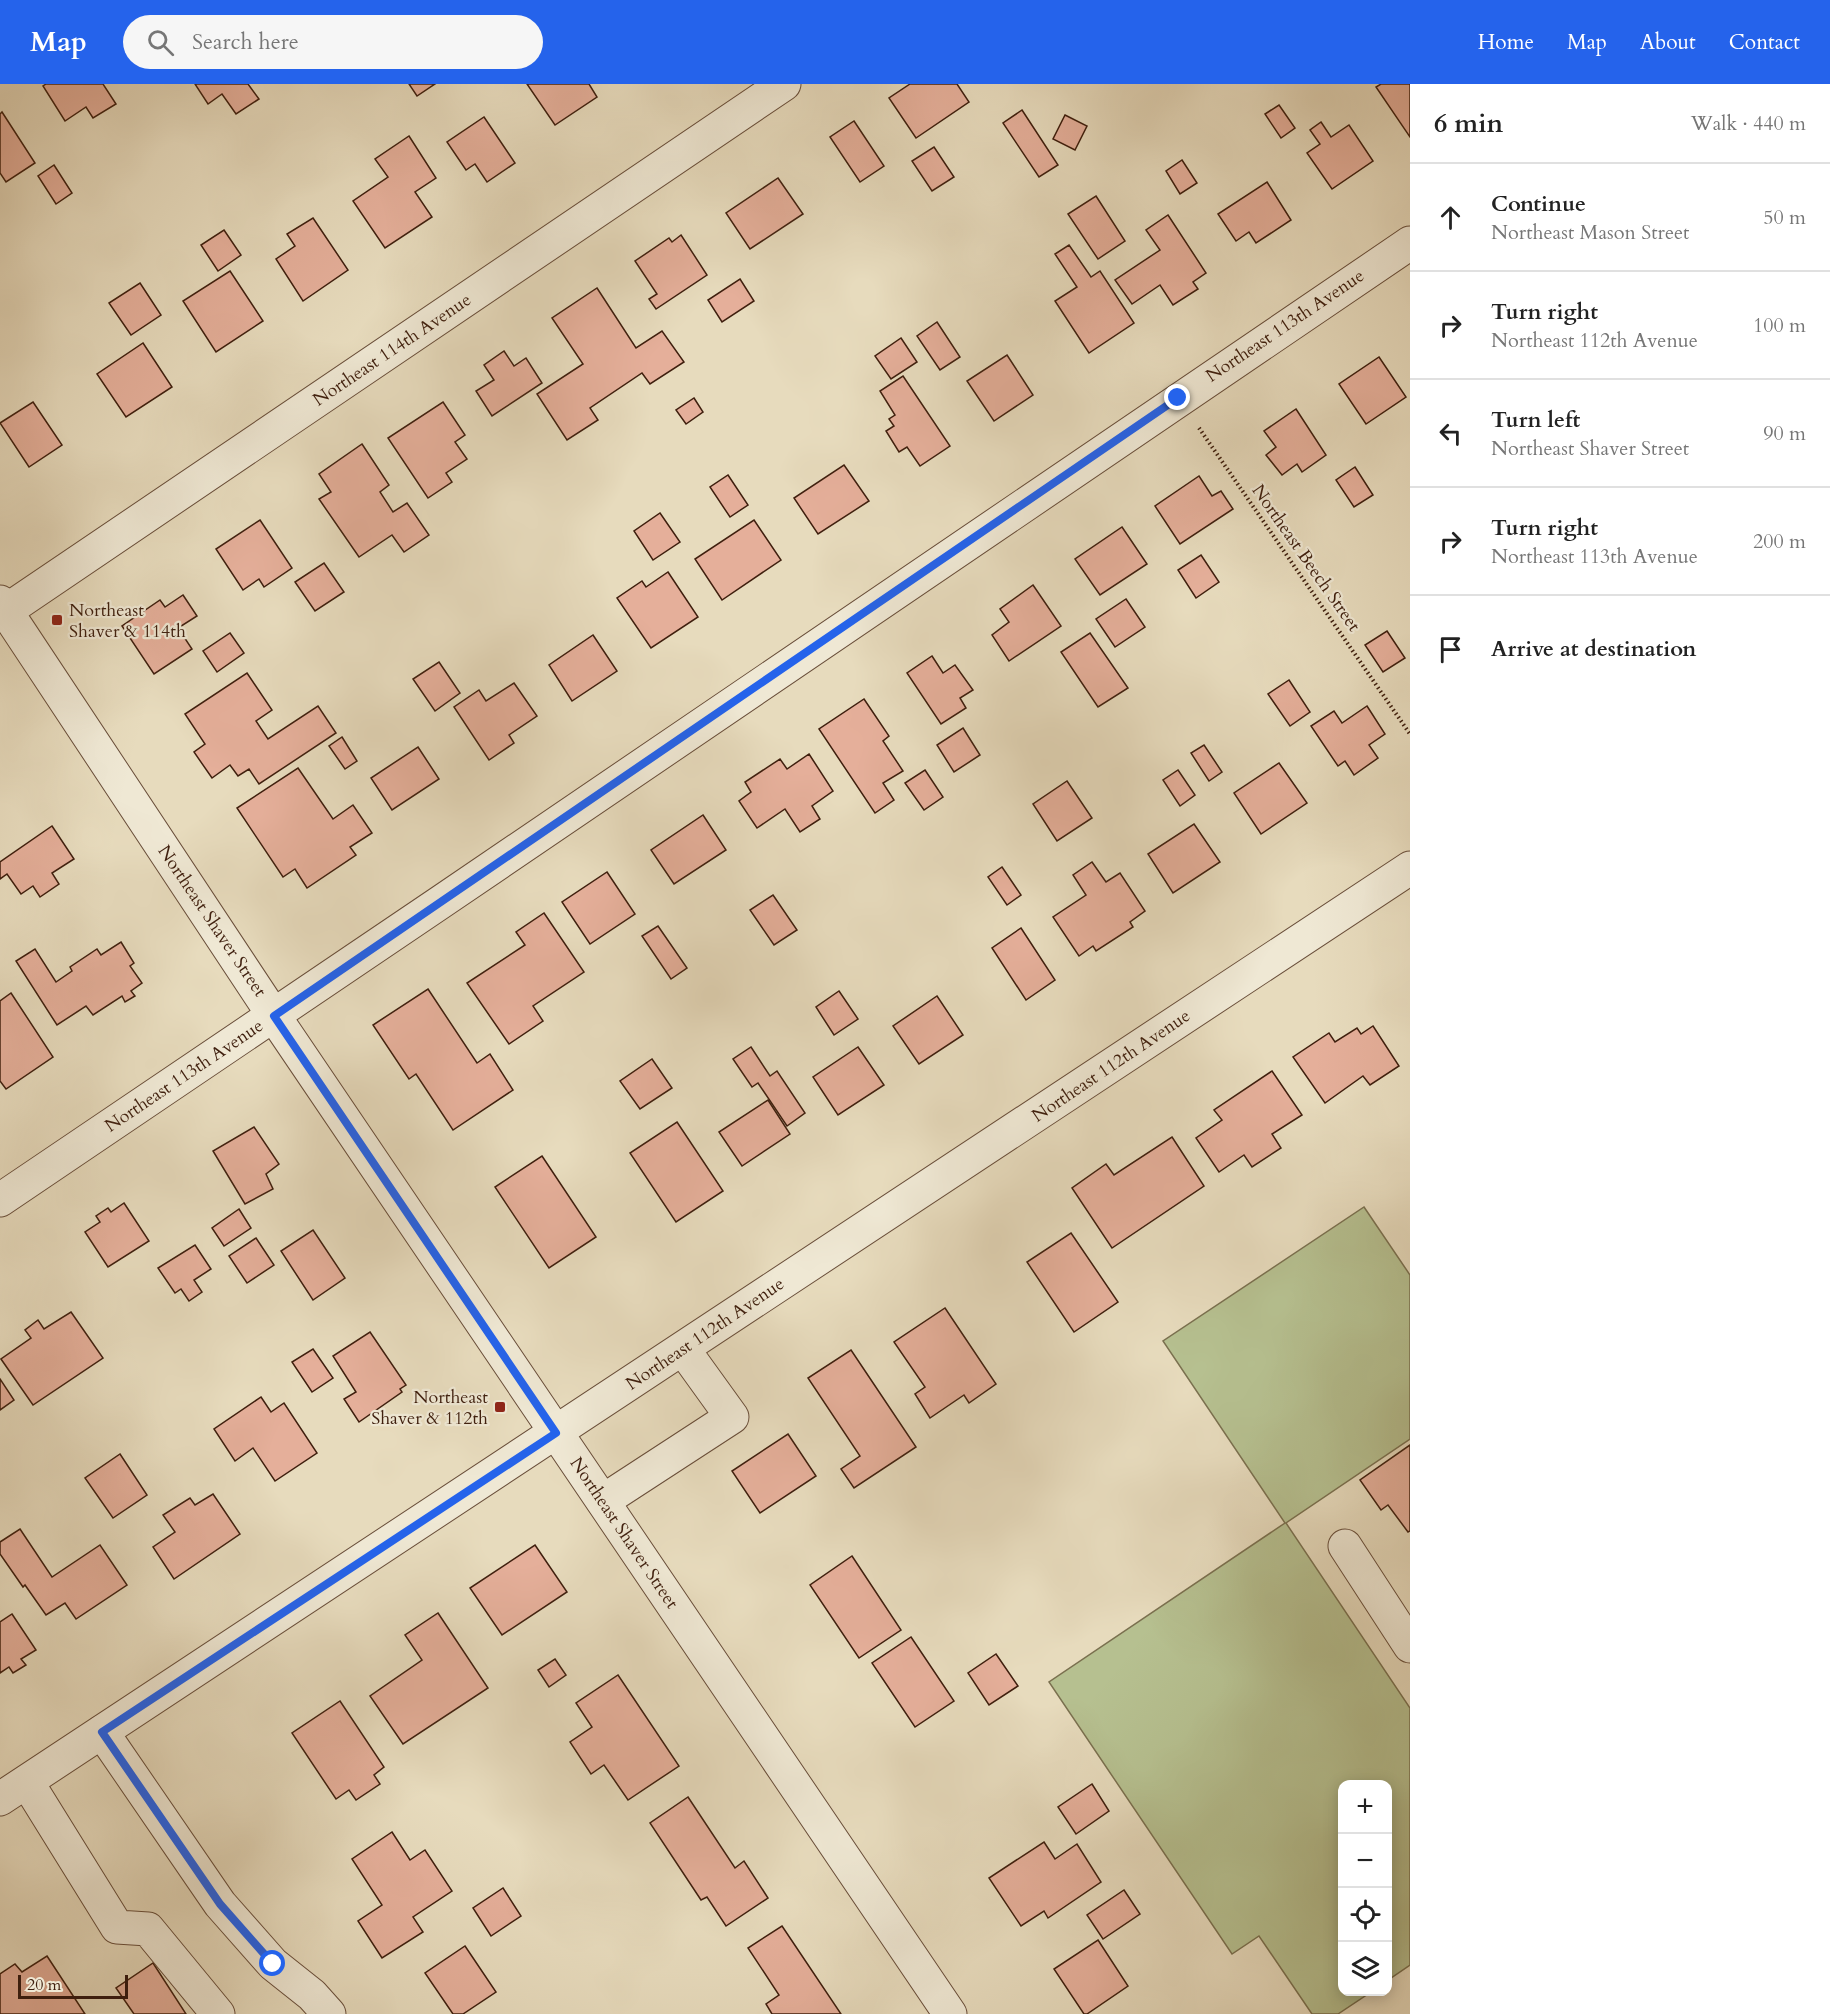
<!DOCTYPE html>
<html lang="en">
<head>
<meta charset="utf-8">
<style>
	body { margin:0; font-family:Cardo,serif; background:#f6f6f6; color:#222 }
	.controls { position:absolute; right:18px; bottom:18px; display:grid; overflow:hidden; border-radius:12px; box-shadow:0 3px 15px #0003 }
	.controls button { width:54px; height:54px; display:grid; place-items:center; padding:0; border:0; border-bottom:2px solid #e0e0e0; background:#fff; color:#222; font:30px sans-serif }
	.scale { position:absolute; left:18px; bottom:15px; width:110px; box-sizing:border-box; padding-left:6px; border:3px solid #3f1f0e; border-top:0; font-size:16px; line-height:21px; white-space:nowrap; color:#3f1f0e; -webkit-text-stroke:4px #efe8d4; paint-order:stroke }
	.stop { position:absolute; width:18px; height:18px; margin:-14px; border:4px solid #2563eb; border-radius:50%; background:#fff }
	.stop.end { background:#2563eb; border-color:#fff; box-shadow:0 2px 6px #0008 }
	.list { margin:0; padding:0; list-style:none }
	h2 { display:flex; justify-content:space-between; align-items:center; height:78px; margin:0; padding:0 24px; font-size:26px }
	h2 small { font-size:20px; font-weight:400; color:#767676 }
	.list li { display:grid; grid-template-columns:39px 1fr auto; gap:18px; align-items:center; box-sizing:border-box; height:108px; padding:0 24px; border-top:2px solid #e0e0e0 }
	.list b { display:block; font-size:22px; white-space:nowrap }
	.list p { margin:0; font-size:20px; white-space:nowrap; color:#767676 }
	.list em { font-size:20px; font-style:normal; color:#767676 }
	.icon { flex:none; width:33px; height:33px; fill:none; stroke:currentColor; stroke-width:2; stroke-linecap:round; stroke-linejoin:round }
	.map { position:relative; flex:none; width:1410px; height:1930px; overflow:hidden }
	header { display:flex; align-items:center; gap:36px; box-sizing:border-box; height:84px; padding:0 30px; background:#2563eb; color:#fff }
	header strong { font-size:28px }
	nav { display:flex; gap:33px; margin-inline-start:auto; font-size:21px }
	.search { width:420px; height:54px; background:#f6f6f6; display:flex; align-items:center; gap:15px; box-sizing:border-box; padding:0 21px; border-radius:33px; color:#767676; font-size:22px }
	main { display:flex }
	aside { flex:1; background:#fff }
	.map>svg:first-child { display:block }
</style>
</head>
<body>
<header>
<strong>Map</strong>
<div class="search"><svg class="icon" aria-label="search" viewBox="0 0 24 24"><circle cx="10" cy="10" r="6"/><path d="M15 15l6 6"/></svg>Search here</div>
<nav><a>Home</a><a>Map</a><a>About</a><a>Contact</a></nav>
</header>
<main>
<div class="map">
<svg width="1410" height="1930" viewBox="0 0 1410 1930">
	<rect width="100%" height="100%" fill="#e7dbbd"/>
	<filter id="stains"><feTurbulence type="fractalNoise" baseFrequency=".00333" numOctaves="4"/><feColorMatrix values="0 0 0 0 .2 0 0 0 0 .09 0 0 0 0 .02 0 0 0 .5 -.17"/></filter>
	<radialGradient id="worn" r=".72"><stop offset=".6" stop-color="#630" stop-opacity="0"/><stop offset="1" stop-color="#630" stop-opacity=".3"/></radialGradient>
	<polygon fill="#b6c090" stroke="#7a704f" stroke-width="1.5" points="1364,1123 1410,1191 1410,1355 1286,1439 1410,1624 1410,1881 1388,1896 1388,1700 1342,1700 1342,1908 1371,1908 1338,1930 1312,1930 1259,1852 1232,1870 1049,1598 1285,1439 1163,1257"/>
	<g fill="#e5af9a" stroke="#3f1f0e" stroke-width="1.5">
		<polygon points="46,0 103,0 116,20 93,34 86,23 65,37 43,2"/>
		<polygon points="195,0 248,0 259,15 236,30 222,10 208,20"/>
		<polygon points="409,0 435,0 417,12"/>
		<polygon points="527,0 589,0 597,13 555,41"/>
		<polygon points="910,0 957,0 969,18 916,54 889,14"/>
		<polygon points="1381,0 1410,0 1410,53 1376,3"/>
		<polygon points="1279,21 1295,44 1281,54 1265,30"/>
		<polygon points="1022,26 1058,81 1039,93 1003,39"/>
		<polygon points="2,28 35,79 6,98 0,89 0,30"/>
		<polygon points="1065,31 1087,42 1075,66 1053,55"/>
		<polygon points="484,33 515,79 487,98 475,80 466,86 447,58"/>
		<polygon points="854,37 884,82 860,98 830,53"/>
		<polygon points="1321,38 1331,53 1349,41 1373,77 1332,105 1307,69 1320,60 1310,46"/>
		<polygon points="409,52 436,94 415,108 432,133 385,164 353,117 388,93 375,75"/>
		<polygon points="934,63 954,93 932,107 912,77"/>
		<polygon points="1182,76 1197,99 1180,110 1166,87"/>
		<polygon points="54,81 72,109 56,120 38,92"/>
		<polygon points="778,94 803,130 750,165 726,129"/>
		<polygon points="1267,98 1291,136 1256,159 1249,148 1236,157 1218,130"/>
		<polygon points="1096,112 1125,157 1098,175 1068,130"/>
		<polygon points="1168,131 1206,189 1193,198 1198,205 1173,221 1160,201 1132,220 1115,196 1160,166 1146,146"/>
		<polygon points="313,134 348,186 303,217 276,175 295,162 287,150"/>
		<polygon points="224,146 241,171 218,187 201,161"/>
		<polygon points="681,151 707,191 656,225 649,215 657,210 635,177 669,154 672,158"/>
		<polygon points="1069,161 1091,193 1100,187 1134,239 1089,269 1055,217 1077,203 1055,170"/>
		<polygon points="230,187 263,237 216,268 183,217"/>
		<polygon points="740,195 754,217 722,238 708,216"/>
		<polygon points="140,199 161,231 131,251 109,219"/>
		<polygon points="597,204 636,264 662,247 684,278 650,300 642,289 590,324 598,336 567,356 537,310 583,280 552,234"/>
		<polygon points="937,238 960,273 940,286 917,252"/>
		<polygon points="901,254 917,278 891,295 875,272"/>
		<polygon points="143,259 172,303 126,333 97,290"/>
		<polygon points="504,267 514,282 526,274 542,299 492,332 476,307 494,296 484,281"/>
		<polygon points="1007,271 1033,311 994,337 967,297"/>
		<polygon points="1379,273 1406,313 1366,340 1339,300"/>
		<polygon points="903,292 950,362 920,382 907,363 899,368 886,347 894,342 889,335 895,331 880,307"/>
		<polygon points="694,314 703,328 686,340 676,326"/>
		<polygon points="33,318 62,361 29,383 0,339"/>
		<polygon points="443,318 465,351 455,358 467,375 446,389 452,398 428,414 388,354"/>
		<polygon points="1296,325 1326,371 1302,388 1297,380 1282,391 1266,371 1276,363 1264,347"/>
		<polygon points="362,360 389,401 380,408 393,428 407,419 429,451 404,468 392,451 359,473 319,415 331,408 319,390"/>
		<polygon points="844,381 869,417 818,450 794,414"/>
		<polygon points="1355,383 1373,411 1354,423 1336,396"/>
		<polygon points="728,391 748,421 730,433 710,403"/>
		<polygon points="1199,392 1212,412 1221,407 1233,425 1180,460 1155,422"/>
		<polygon points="660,429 680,458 653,476 634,447"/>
		<polygon points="260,436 292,484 264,503 259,495 243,506 216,465"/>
		<polygon points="754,436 781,476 722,516 695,475"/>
		<polygon points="1122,443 1147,480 1100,511 1075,475"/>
		<polygon points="1201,471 1219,498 1196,514 1178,486"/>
		<polygon points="324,479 344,508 315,527 295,498"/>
		<polygon points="668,488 698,533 651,564 617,514 642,497 646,503"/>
		<polygon points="1033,501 1061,542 1009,577 992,551 1009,538 1000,525"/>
		<polygon points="183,511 197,532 178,544 192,565 154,590 122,542 160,516 165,523"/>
		<polygon points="1126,515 1145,543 1115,563 1096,535"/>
		<polygon points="1387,547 1405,574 1383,588 1365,561"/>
		<polygon points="230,549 244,569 217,588 203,567"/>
		<polygon points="1090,549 1128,604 1098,623 1061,568"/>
		<polygon points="593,551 617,587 572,617 549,581"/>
		<polygon points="932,572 943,589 955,581 973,606 960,614 966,624 941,640 907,589"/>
		<polygon points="439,578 460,609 435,627 413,595"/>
		<polygon points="247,589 272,626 256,637 268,655 318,622 336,649 259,700 249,685 238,692 230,681 212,694 194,668 205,660 185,630"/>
		<polygon points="1289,596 1310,628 1290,642 1268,610"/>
		<polygon points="514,599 537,632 509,651 514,659 489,676 454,623 479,606 486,617"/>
		<polygon points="864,615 889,652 883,657 903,687 883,699 894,716 875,729 819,645"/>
		<polygon points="1367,622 1385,650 1369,661 1378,674 1354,691 1345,677 1338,682 1311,642 1334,627 1342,639"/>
		<polygon points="963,644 980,671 954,688 937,661"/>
		<polygon points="342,653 357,677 345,685 329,662"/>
		<polygon points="1204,661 1222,688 1209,697 1191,669"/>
		<polygon points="418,663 439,695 392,726 371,694"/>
		<polygon points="809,670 833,707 812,722 820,735 800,748 785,725 757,744 739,717 751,708 745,698 780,675 787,685"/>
		<polygon points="1279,679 1307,719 1261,750 1234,709"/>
		<polygon points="298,684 333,735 353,721 372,749 350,763 356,771 307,804 295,785 283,793 237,724"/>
		<polygon points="925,686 943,713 924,726 905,699"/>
		<polygon points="1178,686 1195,711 1180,722 1163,696"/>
		<polygon points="1067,697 1092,734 1057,757 1033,720"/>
		<polygon points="703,731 726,766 674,800 651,766"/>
		<polygon points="1194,740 1220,778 1173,809 1148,770"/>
		<polygon points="52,742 74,775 52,789 59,800 40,813 33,802 21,810 7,790 0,795 0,778"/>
		<polygon points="1092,778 1106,798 1120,789 1145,827 1130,838 1133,843 1096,867 1093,862 1079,872 1053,833 1086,811 1073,791"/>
		<polygon points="1002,783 1021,811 1007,821 988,793"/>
		<polygon points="607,788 635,830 590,860 562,818"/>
		<polygon points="773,811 797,846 774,861 750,826"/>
		<polygon points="544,829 584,888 533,922 543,937 509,960 467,899 525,861 516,848"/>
		<polygon points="658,842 687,884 671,895 642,852"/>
		<polygon points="1021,844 1055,896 1026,916 992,864"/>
		<polygon points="121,858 134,879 130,882 142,899 131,907 135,912 125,918 122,912 93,931 86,922 57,941 16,877 35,865 56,898 72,887 70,883 97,865 101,871"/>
		<polygon points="428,905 477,979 490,970 513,1006 453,1046 416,990 409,995 373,941"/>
		<polygon points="839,907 858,935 834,951 816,923"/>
		<polygon points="11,909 53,973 6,1005 0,997 0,917"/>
		<polygon points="937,912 963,951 919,980 893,942"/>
		<polygon points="1373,942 1399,982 1370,1001 1363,992 1325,1019 1293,973 1329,949 1335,958 1357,944 1361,950"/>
		<polygon points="751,963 770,992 777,987 805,1029 787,1042 758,999 752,1003 733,975"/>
		<polygon points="858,963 884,1001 838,1031 813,993"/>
		<polygon points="652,975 672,1004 640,1025 620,997"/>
		<polygon points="1272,987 1302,1031 1272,1050 1281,1064 1252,1083 1244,1071 1219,1088 1196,1054 1222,1036 1214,1026"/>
		<polygon points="768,1016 790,1050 742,1082 719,1048"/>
		<polygon points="677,1038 723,1107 676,1138 630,1069"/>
		<polygon points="254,1043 279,1080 266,1090 273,1105 245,1120 213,1067"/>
		<polygon points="1172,1053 1204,1102 1112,1164 1072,1104 1106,1080 1114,1091"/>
		<polygon points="542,1072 596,1153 549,1184 495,1103"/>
		<polygon points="124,1119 149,1157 108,1183 85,1148 100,1138 96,1132 108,1124 111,1128"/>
		<polygon points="239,1125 251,1144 224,1162 212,1144"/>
		<polygon points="313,1146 345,1194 313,1216 281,1167"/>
		<polygon points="1071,1149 1118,1218 1074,1248 1027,1178"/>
		<polygon points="256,1154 274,1181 247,1199 229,1172"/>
		<polygon points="195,1161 211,1185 194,1196 202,1208 189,1217 181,1205 175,1209 158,1184"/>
		<polygon points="945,1224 996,1300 969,1319 964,1311 930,1334 915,1310 925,1303 894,1258"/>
		<polygon points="71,1228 103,1274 33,1321 1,1275 31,1254 25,1246 38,1236 44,1245"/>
		<polygon points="370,1248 406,1301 400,1305 402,1308 359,1338 344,1315 356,1308 333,1272"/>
		<polygon points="313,1265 333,1294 312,1308 292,1278"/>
		<polygon points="851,1266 916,1363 854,1404 841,1385 860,1372 808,1294"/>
		<polygon points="0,1295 14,1316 0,1326"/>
		<polygon points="261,1313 271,1328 284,1319 317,1369 275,1397 253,1364 235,1377 214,1345"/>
		<polygon points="788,1350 816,1392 760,1429 732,1387"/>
		<polygon points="1410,1361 1410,1447 1408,1448 1388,1421 1381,1426 1360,1396"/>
		<polygon points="120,1370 147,1411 113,1434 85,1394"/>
		<polygon points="213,1410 240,1450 174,1495 153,1463 175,1448 163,1431 190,1414 195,1421"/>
		<polygon points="20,1445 52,1493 100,1461 127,1501 76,1535 65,1519 46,1531 25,1501 23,1503 0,1470 0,1458"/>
		<polygon points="535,1461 567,1508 502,1551 470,1504"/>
		<polygon points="852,1472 901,1546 859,1574 810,1501"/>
		<polygon points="438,1529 488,1604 403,1660 370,1612 422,1576 405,1551"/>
		<polygon points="12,1530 36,1566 21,1575 26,1581 13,1589 9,1583 0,1589 0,1538"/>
		<polygon points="911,1553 954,1617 915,1643 872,1579"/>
		<polygon points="996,1570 1018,1602 989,1621 968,1589"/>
		<polygon points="555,1575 566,1591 549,1603 538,1586"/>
		<polygon points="618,1591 679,1682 628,1716 604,1681 591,1690 570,1658 592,1643 576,1619"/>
		<polygon points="340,1617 384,1683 374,1691 380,1700 356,1716 349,1706 336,1715 292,1649"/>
		<polygon points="1092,1700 1109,1727 1076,1750 1058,1723"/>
		<polygon points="688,1713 735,1784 744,1777 768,1814 726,1842 707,1813 701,1816 650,1739"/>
		<polygon points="392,1748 410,1776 425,1766 452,1807 413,1833 423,1848 382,1874 358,1837 382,1821 352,1775"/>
		<polygon points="1044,1758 1055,1775 1077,1760 1101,1798 1048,1834 1044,1827 1021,1842 989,1794"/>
		<polygon points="503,1804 521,1832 491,1852 473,1824"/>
		<polygon points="1124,1806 1140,1830 1103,1855 1087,1831"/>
		<polygon points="782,1842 841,1930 772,1930 766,1920 779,1911 748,1864"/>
		<polygon points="1098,1856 1128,1902 1087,1930 1084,1930 1054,1885"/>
		<polygon points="465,1862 496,1908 463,1930 453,1930 425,1889"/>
		<polygon points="47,1872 85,1930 0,1930 0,1890 15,1880 22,1888"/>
		<polygon points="153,1879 186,1930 134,1930 116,1904"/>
	</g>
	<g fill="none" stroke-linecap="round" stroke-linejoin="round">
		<g stroke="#694e3a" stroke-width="35">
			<g id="minor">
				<polyline points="0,518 274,932 950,1930"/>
				<polyline points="0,531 784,0"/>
				<path d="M0 1116C472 800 938 476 1410 159"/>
				<polyline points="603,1417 732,1333 683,1265"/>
				<polyline points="1345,1462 1410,1562"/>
				<polyline points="102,1648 220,1820 273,1880 312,1911 329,1930"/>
				<polyline points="27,1698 117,1843 148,1845 218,1930"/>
				<polyline points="0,1715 1410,784"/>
			</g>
		</g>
		<polyline stroke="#3f1f0e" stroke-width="4" stroke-dasharray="1.5 3" stroke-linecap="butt" points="1199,344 1410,650"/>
		<use href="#minor" stroke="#efe8d4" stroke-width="33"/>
	</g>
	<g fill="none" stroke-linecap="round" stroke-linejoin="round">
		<polyline stroke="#2563eb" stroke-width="8" points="273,1880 220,1820 102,1648 556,1349 274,932 1178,314"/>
	</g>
	<g fill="#8f2418" stroke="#efe8d4" stroke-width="2">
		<rect x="51" y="530" width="12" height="12" rx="3"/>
		<rect x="494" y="1317" width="12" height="12" rx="3"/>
	</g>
	<g text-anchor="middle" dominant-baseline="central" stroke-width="4.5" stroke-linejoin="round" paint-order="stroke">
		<g font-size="18" fill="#3f1f0e" stroke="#efe8d4">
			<text transform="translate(1285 242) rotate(-34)">Northeast 113th Avenue</text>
			<text transform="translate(392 266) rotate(-34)">Northeast 114th Avenue</text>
			<text transform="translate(1306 474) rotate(55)">Northeast Beech Street</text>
			<text transform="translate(212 837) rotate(56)">Northeast Shaver Street</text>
			<text transform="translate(1111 982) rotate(-34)">Northeast 112th Avenue</text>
			<text transform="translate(184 992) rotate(-34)">Northeast 113th Avenue</text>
			<text transform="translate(705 1250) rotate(-34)">Northeast 112th Avenue</text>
			<text transform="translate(624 1449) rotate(56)">Northeast Shaver Street</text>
		</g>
		<g font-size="18" fill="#3f1f0e" stroke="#efe8d4" text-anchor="start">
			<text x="69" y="526">Northeast<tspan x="69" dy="21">Shaver &amp; 114th</tspan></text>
			<text x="488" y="1313" text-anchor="end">Northeast<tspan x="488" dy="21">Shaver &amp; 112th</tspan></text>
		</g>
	</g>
	<rect width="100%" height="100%" filter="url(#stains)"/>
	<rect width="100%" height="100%" fill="url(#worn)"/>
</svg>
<div class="controls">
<button>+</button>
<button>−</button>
<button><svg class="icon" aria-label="locate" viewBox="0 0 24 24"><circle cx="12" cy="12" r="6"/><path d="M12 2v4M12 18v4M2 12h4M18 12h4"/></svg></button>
<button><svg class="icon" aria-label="layers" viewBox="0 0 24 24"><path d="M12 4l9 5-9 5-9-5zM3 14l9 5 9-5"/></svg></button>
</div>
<div class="scale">20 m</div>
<div class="stop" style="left:273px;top:1880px"></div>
<div class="stop end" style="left:1178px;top:314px"></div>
</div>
<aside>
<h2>6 min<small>Walk · 440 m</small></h2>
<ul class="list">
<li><svg class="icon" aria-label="ahead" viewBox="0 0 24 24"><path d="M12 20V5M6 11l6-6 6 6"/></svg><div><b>Continue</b><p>Northeast Mason Street</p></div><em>50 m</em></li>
<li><svg class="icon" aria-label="right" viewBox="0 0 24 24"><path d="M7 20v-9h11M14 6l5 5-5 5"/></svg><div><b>Turn right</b><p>Northeast 112th Avenue</p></div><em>100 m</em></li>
<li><svg class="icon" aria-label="left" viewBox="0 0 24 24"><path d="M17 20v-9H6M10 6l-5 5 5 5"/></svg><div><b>Turn left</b><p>Northeast Shaver Street</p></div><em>90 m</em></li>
<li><svg class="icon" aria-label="right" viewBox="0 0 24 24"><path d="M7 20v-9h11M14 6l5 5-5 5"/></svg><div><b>Turn right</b><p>Northeast 113th Avenue</p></div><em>200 m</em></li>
<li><svg class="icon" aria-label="arrive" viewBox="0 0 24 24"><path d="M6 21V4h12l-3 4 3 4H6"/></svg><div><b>Arrive at destination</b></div></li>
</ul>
</aside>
</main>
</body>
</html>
